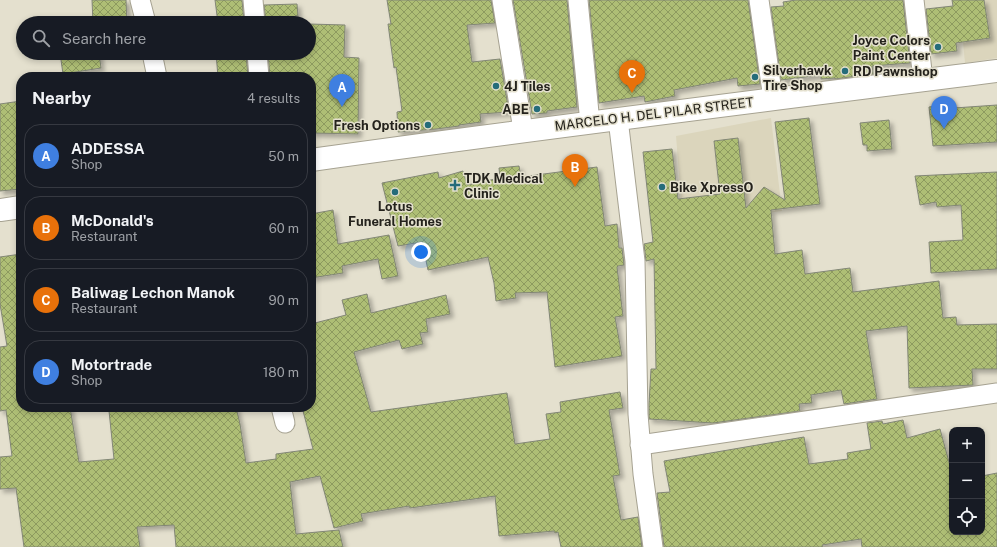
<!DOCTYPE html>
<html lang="en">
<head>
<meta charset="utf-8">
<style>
	body { margin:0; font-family:"Public Sans",sans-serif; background:#242831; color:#f1f3f6 }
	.controls { position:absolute; right:12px; bottom:12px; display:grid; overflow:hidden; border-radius:8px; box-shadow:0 2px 6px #0003 }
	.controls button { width:36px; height:36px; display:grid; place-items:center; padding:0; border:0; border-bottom:1px solid #363941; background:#171b24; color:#f1f3f6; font:20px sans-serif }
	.you { position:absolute; left:421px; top:252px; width:14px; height:14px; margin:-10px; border:3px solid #fff; border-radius:50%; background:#1a73e8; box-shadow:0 0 0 6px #1a73e833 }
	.badge { display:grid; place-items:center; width:26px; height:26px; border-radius:50%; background:#ea580c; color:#fff; font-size:13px; font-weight:700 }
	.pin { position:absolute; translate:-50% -33px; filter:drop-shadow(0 1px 2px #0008) }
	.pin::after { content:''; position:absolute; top:21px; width:14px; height:12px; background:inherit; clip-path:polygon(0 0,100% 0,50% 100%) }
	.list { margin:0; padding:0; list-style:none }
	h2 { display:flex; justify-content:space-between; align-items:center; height:52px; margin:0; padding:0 16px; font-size:17px }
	h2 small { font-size:13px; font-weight:400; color:#9ea1a6 }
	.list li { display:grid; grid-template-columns:26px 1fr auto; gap:12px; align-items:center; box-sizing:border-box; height:64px; margin:0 8px 8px; padding:0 8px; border:1px solid #363941; border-radius:16px }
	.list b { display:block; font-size:15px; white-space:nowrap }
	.list p { margin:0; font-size:13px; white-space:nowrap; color:#9ea1a6 }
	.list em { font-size:13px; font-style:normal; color:#9ea1a6 }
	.icon { flex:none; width:22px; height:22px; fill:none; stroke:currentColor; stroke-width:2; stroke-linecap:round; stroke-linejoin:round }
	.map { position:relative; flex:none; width:997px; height:547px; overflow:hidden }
	.search { position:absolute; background:#171b24; box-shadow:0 2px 6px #0003; left:16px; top:16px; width:300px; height:44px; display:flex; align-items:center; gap:10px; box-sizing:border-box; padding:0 14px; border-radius:22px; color:#9ea1a6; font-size:15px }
	.panel { position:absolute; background:#171b24; box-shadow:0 2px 6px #0003; left:16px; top:72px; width:300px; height:340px; border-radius:16px }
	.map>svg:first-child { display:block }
</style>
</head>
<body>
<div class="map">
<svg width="997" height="547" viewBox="0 0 997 547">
	<defs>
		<pattern id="building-cross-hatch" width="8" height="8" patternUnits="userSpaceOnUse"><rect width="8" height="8" fill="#aebe75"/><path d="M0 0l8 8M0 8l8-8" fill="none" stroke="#8d9a5f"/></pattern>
		<filter id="shadow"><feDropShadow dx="3.5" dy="3.5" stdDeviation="2" flood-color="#0004"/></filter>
	</defs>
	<rect width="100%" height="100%" fill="#e4e0ce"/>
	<g fill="#dbd5bc">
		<polygon points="959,0 997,0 997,58 965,63"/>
		<polygon points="771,118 782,211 683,225 676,136"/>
	</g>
	<g fill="url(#building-cross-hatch)" stroke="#828676" filter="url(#shadow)">
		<polygon points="92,0 126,0 127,23 93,23"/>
		<polygon points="215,0 242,0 244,22 218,23"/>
		<polygon points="387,0 491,0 495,23 467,25 472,62 500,59 509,112 480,114 481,122 459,125 459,126 436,129 398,132 397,112 402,111 396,67 394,68 388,24 391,24"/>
		<polygon points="513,0 567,0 577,107 547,111 547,113 532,114"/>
		<polygon points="589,0 748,0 760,84 738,86 737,78 674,90 675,96 645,102 644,96 599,103"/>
		<polygon points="796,0 903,0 910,63 872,66 873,74 835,79 835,78 821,79 821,75 781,80 771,7 784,6 783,2"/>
		<polygon points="952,0 984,0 990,38 956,43 957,51 931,54 926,9 953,6"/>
		<polygon points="297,4 298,16 295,16 296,23 266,23 264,5"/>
		<polygon points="309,24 345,25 344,57 359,58 358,134 311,133 311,77 270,77 268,53 309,53"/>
		<polygon points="60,53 99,53 101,68 63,74"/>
		<polygon points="216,53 246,53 248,77 218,77"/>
		<polygon points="21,101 21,189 0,191 0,104"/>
		<polygon points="954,104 954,108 997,105 997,142 933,146 929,107"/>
		<polygon points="809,118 820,204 771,210 775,254 802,250 805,274 850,268 853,292 939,281 943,318 956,317 957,325 997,324 997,369 972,369 973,385 909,388 907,326 866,331 877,399 844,404 841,390 811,395 812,403 799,404 800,411 713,423 649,419 649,404 651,369 656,369 654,259 646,261 644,244 653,242 643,152 672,149 678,199 720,194 714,141 738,138 746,208 764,187 785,200 775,122"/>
		<polygon points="889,120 892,149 867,151 867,145 863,145 860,123"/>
		<polygon points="519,166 521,177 597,167 605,226 617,224 619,248 622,248 624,265 618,266 617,267 623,316 615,317 622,356 555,367 547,292 515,293 516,298 496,301 494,283 488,257 428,270 422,242 398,246 382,183 438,172 439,178 463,171 467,185 500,178 499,168"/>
		<polygon points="997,172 997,269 931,273 929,242 963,240 961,205 937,207 936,202 920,205 915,176"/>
		<polygon points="333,210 338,244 389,235 398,276 382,279 378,259 342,266 343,273 311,278 311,214"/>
		<polygon points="21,254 21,407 70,407 79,462 114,459 109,411 135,407 236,407 240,424 246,463 276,459 276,454 313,449 302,407 311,407 311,324 346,315 342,300 367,294 371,313 446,295 450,314 426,319 428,332 420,333 423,344 402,349 399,340 354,352 371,412 507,393 515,444 550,439 546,414 561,412 560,402 620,392 623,408 609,410 620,475 613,476 621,520 638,517 642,547 561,547 558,532 555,533 554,531 499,536 495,496 410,508 409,506 361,514 363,521 334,528 320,476 290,482 296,534 339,530 343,547 176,547 174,525 137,527 140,547 24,547 16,488 0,489 0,457 12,456 6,410 0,411 0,347 7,346 0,304 0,257"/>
		<polygon points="903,420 907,438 940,429 952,473 952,532 982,532 982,476 997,473 997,547 862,547 861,539 822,545 823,547 664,547 657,493 670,492 664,461 804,437 809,464 848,459 847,453 871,449 867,423 882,421 883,424"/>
	</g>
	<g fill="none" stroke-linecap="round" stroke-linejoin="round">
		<g stroke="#a6a291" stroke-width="21">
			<g id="minor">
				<polyline points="140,0 146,23"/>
				<polyline points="253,0 255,23"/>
				<polyline points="502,0 523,130"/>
				<polyline points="578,0 590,123"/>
				<polyline points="759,0 773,99"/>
				<polyline points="914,0 923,80"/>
				<polyline points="152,53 157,77"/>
				<polyline points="257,53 259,77"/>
				<polyline points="618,119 635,261 638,414 643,474 653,547"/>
				<polyline points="281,407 285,423"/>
				<polyline points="640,445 997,393"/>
			</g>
		</g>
		<g stroke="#a6a291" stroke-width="24">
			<g id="primary">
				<path d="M311 160C539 128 768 100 997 71"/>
				<polyline points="0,210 21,207"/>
			</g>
		</g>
		<use href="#minor" stroke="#fff" stroke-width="19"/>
		<use href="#primary" stroke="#fff" stroke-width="22"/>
	</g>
	<g fill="#256c7a" stroke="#e4e0ce" stroke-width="1.5">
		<circle cx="938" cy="47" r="4"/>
		<circle cx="845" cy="71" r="4"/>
		<circle cx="755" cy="77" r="4"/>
		<circle cx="496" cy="86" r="4"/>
		<circle cx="537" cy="109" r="4"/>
		<circle cx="428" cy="125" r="4"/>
		<path d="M453 179h4v4h4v4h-4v4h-4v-4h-4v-4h4z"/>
		<circle cx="662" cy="187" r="4"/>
		<circle cx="395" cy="192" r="4"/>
	</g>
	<g text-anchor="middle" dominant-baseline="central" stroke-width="3" stroke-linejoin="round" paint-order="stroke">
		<g font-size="13" font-weight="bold" fill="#24221c" stroke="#e4e0ce" text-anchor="start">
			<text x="930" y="40" text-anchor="end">Joyce Colors<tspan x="930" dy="15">Paint Center</tspan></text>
			<text x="763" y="70">Silverhawk<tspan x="763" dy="15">Tire Shop</tspan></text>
			<text x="853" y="71">RD Pawnshop</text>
			<text x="504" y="86">4J Tiles</text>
			<text x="529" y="109" text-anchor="end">ABE</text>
			<text x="420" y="125" text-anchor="end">Fresh Options</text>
			<text x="464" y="178">TDK Medical<tspan x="464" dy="15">Clinic</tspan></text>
			<text x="670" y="187">Bike XpressO</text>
			<text x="395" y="206" text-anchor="middle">Lotus<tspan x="395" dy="15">Funeral Homes</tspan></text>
		</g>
		<g font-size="13" fill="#24221c" stroke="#e4e0ce">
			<text transform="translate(654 114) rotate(-7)">MARCELO H. DEL PILAR STREET</text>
		</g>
	</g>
</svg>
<div class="controls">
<button>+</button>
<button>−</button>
<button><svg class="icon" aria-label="locate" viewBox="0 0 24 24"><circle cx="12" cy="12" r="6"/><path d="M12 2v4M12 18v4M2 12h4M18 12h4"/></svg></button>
</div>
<div class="you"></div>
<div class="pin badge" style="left:342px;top:107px;background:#3f7fe0">A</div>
<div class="pin badge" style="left:575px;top:187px;background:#e8710a">B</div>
<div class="pin badge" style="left:632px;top:93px;background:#e8710a">C</div>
<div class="pin badge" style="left:944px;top:129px;background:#3f7fe0">D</div>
<div class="search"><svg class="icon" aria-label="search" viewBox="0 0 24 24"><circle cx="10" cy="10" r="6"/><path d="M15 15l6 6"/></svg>Search here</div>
<section class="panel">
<h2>Nearby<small>4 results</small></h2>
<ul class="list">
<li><span class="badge" style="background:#3f7fe0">A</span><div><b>ADDESSA</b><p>Shop</p></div><em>50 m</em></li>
<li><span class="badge" style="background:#e8710a">B</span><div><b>McDonald's</b><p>Restaurant</p></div><em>60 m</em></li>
<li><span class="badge" style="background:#e8710a">C</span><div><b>Baliwag Lechon Manok</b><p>Restaurant</p></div><em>90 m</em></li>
<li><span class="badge" style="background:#3f7fe0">D</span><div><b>Motortrade</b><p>Shop</p></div><em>180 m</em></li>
</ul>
</section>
</div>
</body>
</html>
